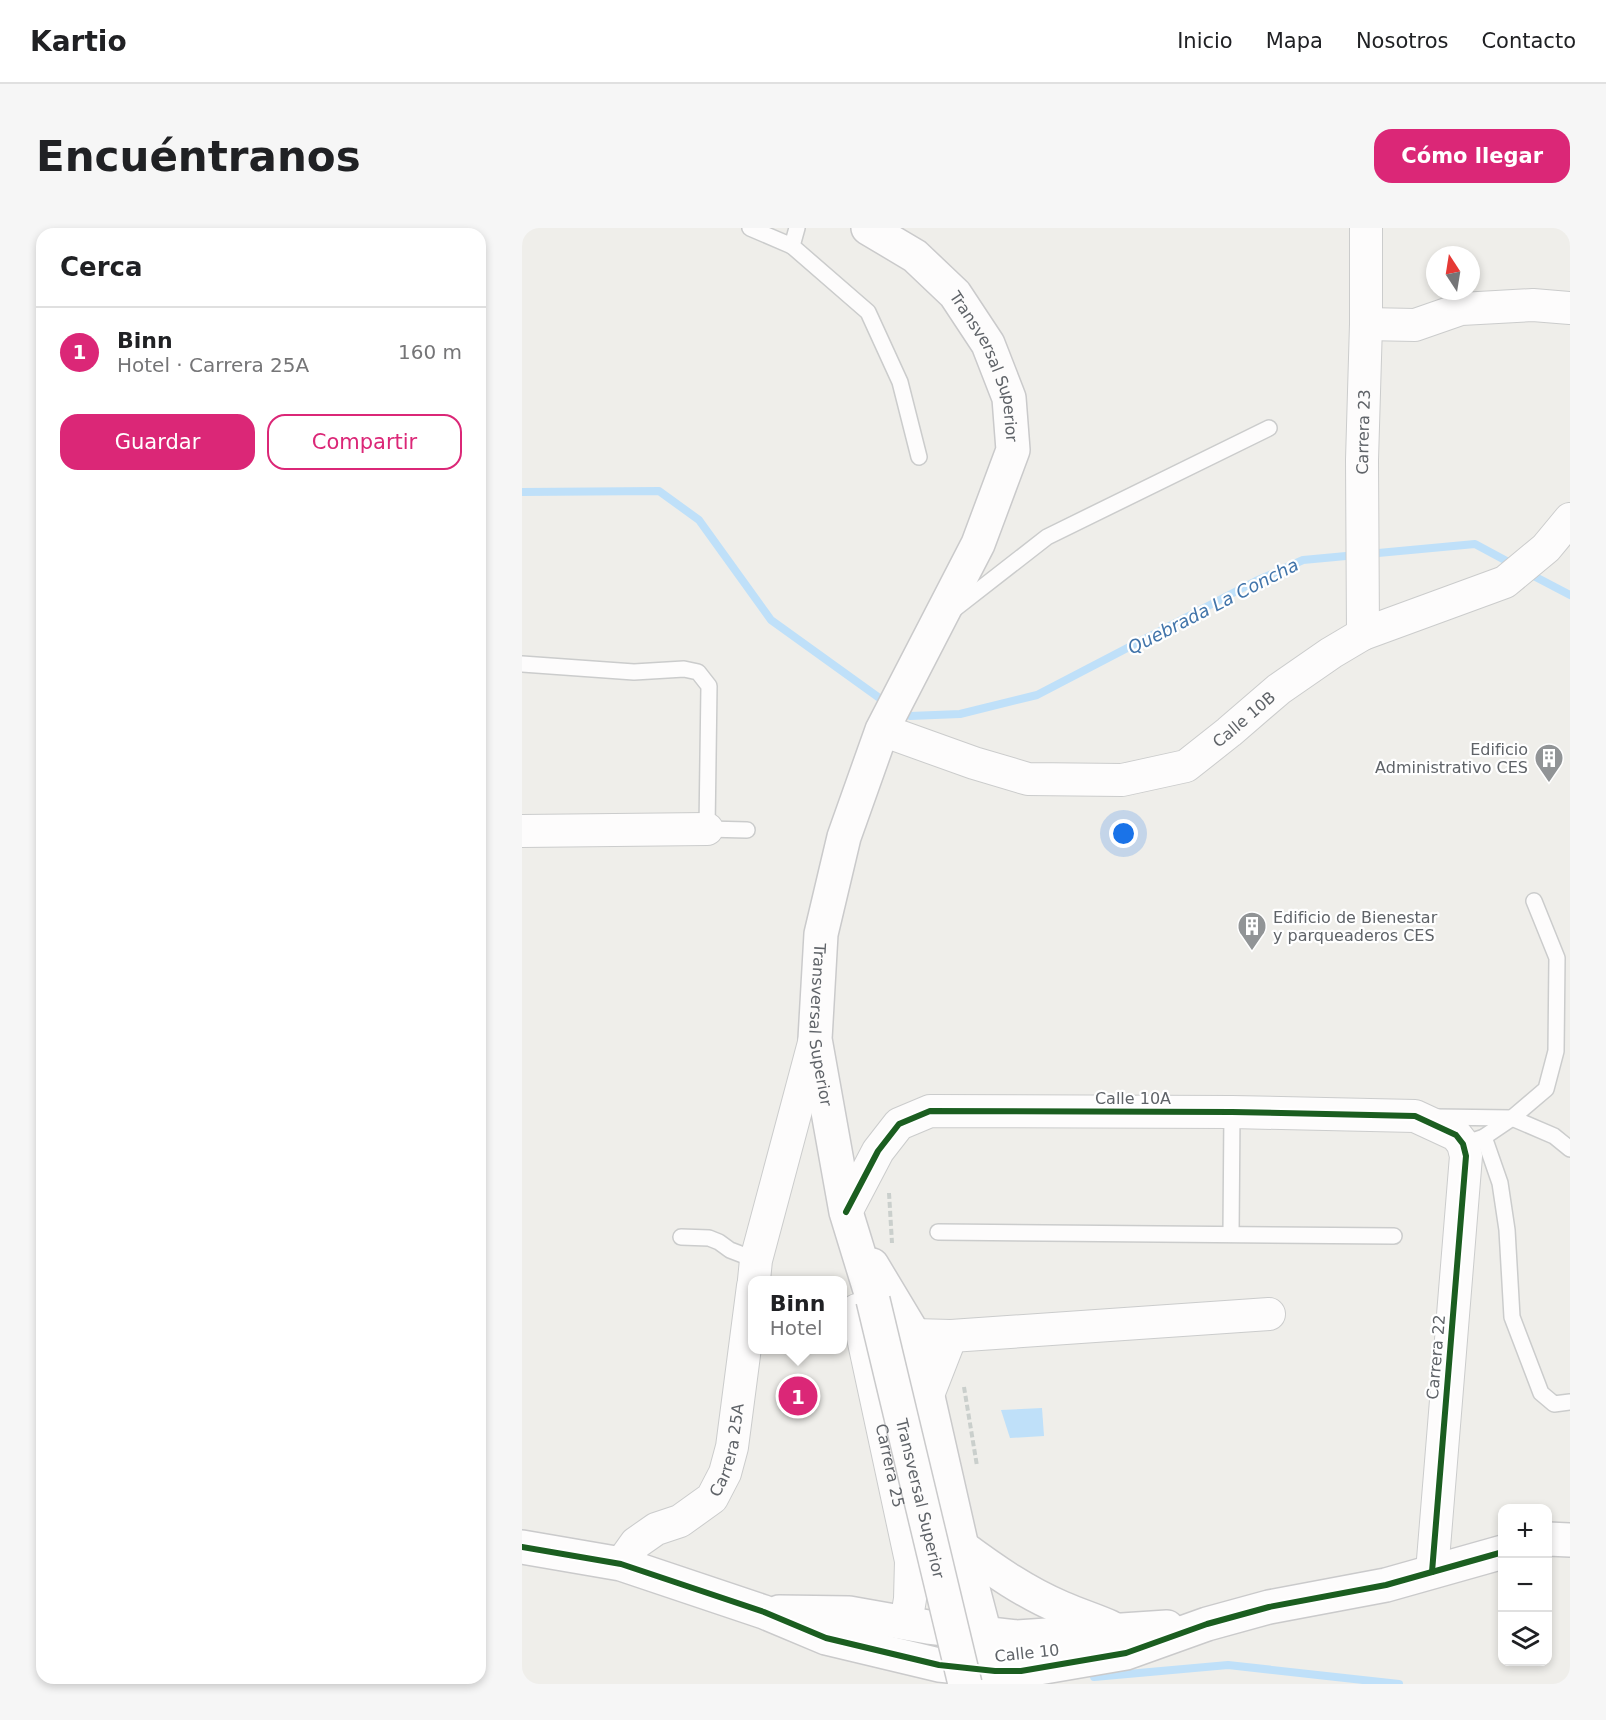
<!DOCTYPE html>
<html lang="es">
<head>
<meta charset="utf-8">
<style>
	body { margin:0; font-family:"DejaVu Sans",sans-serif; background:#f6f6f6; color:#202124 }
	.controls { position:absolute; right:18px; bottom:18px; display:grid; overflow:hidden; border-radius:12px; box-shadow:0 3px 9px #0003 }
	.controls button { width:54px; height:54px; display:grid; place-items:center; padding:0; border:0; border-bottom:2px solid #e0e0e0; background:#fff; color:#202124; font:30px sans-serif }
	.compass { position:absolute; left:904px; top:18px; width:54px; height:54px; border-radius:50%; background:#fff; box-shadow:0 3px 9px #0003; rotate:348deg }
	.you { position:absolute; left:602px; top:606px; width:21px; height:21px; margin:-15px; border:4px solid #fff; border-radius:50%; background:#1a73e8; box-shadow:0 0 0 9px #1a73e833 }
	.badge { display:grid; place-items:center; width:39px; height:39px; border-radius:50%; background:#db2777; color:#fff; font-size:20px; font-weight:700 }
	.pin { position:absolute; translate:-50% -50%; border:3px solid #fff; box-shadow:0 2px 6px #0006 }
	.popup { position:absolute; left:226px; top:1048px; width:99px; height:78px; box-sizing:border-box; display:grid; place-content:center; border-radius:12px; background:#fff; filter:drop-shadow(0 2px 4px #0005); font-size:20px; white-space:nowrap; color:#757577 }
	.popup b { font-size:22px; color:#202124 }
	.popup::after { content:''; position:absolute; left:50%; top:100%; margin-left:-12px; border:12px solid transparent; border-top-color:#fff }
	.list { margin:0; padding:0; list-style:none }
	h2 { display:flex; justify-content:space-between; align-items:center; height:78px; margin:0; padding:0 24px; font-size:26px }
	h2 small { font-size:20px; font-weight:400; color:#757577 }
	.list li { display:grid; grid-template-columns:39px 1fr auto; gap:18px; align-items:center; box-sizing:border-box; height:90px; padding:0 24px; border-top:2px solid #e0e0e0 }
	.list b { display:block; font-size:22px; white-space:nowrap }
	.list p { margin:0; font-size:20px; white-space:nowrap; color:#757577 }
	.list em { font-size:20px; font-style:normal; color:#757577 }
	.actions { display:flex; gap:12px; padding:18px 24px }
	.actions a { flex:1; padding:14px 0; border:2px solid #db2777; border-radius:18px; text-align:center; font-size:21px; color:#db2777 }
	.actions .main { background:#db2777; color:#fff }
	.icon { flex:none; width:33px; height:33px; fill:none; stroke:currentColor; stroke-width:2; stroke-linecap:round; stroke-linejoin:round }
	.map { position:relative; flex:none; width:1048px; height:1456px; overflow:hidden; border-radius:18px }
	header { display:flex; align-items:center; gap:36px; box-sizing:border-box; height:84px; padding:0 30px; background:#fff; border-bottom:2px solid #e0e0e0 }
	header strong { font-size:28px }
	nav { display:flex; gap:33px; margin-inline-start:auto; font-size:21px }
	.intro { display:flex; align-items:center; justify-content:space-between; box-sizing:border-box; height:144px; padding:0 36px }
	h1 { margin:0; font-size:42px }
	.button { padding:15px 27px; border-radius:18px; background:#db2777; color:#fff; font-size:21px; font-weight:700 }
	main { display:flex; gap:36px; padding:0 36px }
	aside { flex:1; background:#fff; border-radius:18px; box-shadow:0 3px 9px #0003 }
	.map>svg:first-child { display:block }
</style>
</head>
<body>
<header>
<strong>Kartio</strong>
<nav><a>Inicio</a><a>Mapa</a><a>Nosotros</a><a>Contacto</a></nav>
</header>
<div class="intro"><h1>Encuéntranos</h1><a class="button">Cómo llegar</a></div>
<main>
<aside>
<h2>Cerca<small></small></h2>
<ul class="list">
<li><span class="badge">1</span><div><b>Binn</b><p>Hotel · Carrera 25A</p></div><em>160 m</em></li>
</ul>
<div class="actions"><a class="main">Guardar</a><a>Compartir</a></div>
</aside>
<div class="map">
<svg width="1048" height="1456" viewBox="0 0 1048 1456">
	<rect width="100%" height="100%" fill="#efeeea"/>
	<polygon fill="#bfe0f9" points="520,1180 522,1208 488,1210 479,1182"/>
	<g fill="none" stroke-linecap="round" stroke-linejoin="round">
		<g stroke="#bfe0f9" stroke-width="8">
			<polyline points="0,264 137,263 177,292 249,392 356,469"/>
			<polyline points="1006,345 1048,367"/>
			<polyline points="379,482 388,488 438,486 515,467 734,353 781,332 953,316 992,337"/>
			<polyline points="572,1449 706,1437 877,1456"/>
		</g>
		<g stroke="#cbcccc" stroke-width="18">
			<g id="lane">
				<polyline points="228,0 270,18"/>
				<polyline points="275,0 270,18 346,84 378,154 397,229"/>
				<polyline points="430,383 525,309 747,200"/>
				<polyline points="0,436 112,444 162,441 176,444 187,458 185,601 225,602"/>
				<polyline points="913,889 990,890 1032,908 1048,921"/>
				<polyline points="962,909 978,955 985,1002 990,1089 1019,1165 1032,1176 1048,1174"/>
				<polyline points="953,912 962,909 990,890 1024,861 1034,823 1035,730 1012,673"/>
				<polyline points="416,1004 872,1008"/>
				<polyline points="709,1006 710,884"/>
				<polyline points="159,1009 187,1010 197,1014 208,1022 234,1032"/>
			</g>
		</g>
		<g stroke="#cbcccc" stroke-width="34">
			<g id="street">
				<polyline points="844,96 893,97 939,81 1011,77 1048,80"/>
				<path id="s1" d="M841 406 840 232 844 96V0"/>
				<path id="s2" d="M360 502 452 535 506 551 600 552 664 538 707 504 757 461 809 425 841 406 983 354 1024 320 1048 291"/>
				<polyline points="0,603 185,601"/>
				<polyline points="324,984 356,923 377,896 408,883 710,884 893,888 934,907 941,916 944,928 910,1344"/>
				<polyline points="232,1052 234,1032 293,811"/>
				<path id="s3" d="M335 1082 389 1333 388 1371 384 1395"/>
				<polyline points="392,1107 429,1108 747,1086"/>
				<polyline points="406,1167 429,1108"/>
				<path id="s4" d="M99 1336 114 1315 134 1301 158 1293 190 1270 203 1245 210 1219 231 1058"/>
			</g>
		</g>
		<g stroke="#cacacb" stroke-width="36">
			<g id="secondary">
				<path id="s5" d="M346 0 393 28 433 66 466 116 487 170 491 222 456 316 360 502 322 609 299 706 293 811 324 984 351 1072"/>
				<polyline points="350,1037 392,1107 440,1319 476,1456"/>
				<polyline points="1026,1311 1048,1312"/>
				<polyline points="0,1319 99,1336 242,1384 304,1410 417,1437 473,1443 499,1443 604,1425 685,1396 747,1379 864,1357 981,1324"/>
				<path d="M440 1319C471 1342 504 1365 540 1380 556 1387 572 1392 588 1399"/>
				<polyline points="257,1384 327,1385 406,1399 494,1409 645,1399"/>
			</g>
		</g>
		<g stroke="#cacfcc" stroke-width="4" stroke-dasharray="6 3" stroke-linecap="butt">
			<polyline points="367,965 370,1015"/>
			<polyline points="442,1159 455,1238"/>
		</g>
		<use href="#lane" stroke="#fdfcfc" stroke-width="15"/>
		<use href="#street" stroke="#fdfcfc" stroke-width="32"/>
		<use href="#secondary" stroke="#fdfcfc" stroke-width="33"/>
		<g stroke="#cacacb" stroke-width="36" stroke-linecap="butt">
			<g id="secondary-bridge">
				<path id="s6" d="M351 1072 443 1456"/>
			</g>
		</g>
		<use href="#secondary-bridge" stroke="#fdfcfc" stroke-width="33"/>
		<g stroke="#fff" stroke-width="10">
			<g id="cycleway">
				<polyline points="324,984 356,923 377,896 408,883 710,884 893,888 934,907 941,916 944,928 910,1344"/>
				<polyline points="0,1319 99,1336 242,1384 304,1410 417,1437 473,1443 499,1443 604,1425 685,1396 747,1379 864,1357 981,1324"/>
			</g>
		</g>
		<use href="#cycleway" stroke="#1b5e20" stroke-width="6"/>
	</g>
	<defs>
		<g id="building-pin" transform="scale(1.5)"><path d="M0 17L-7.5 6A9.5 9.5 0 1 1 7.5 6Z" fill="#919496" stroke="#fff"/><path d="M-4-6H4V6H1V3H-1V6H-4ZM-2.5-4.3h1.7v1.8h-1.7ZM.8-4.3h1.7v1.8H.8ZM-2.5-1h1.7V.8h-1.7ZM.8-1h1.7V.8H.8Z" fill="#fff"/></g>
	</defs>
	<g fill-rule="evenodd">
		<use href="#building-pin" x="1027" y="530"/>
		<use href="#building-pin" x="730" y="698"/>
	</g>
	<g text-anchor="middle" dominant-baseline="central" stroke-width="4.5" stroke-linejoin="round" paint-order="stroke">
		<g font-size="16" fill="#5f6368" stroke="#fff">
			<text stroke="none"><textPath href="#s5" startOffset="190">Transversal Superior</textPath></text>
			<text stroke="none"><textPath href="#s1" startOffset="202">Carrera 23</textPath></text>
			<text stroke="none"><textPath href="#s2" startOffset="388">Calle 10B</textPath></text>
			<text stroke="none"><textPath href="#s5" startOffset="894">Transversal Superior</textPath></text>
			<text x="611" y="870">Calle 10A</text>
			<text transform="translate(914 1129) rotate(-85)">Carrera 22</text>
			<text stroke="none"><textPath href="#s4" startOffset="166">Carrera 25A</textPath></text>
			<text stroke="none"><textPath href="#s3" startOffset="159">Carrera 25</textPath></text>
			<text stroke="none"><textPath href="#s6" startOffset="204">Transversal Superior</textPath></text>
			<text transform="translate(505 1425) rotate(-6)">Calle 10</text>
		</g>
		<g font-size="16" fill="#5f6368" stroke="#fff" text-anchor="end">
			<text x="1006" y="521">Edificio<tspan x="1006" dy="18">Administrativo CES</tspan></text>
			<text x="751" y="689" text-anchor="start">Edificio de Bienestar<tspan x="751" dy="18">y parqueaderos CES</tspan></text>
		</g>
		<g font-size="18" font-style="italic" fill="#4174aa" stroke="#fff">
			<text transform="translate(691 378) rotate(-27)">Quebrada La Concha</text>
		</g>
	</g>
</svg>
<div class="controls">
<button>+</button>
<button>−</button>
<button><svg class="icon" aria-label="layers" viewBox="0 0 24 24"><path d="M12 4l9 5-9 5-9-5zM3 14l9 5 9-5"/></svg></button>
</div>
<svg class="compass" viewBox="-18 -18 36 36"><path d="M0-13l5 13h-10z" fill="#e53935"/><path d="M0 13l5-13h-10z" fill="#757577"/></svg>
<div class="you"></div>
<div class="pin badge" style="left:276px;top:1168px">1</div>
<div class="popup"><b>Binn</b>Hotel</div>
</div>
</main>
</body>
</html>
